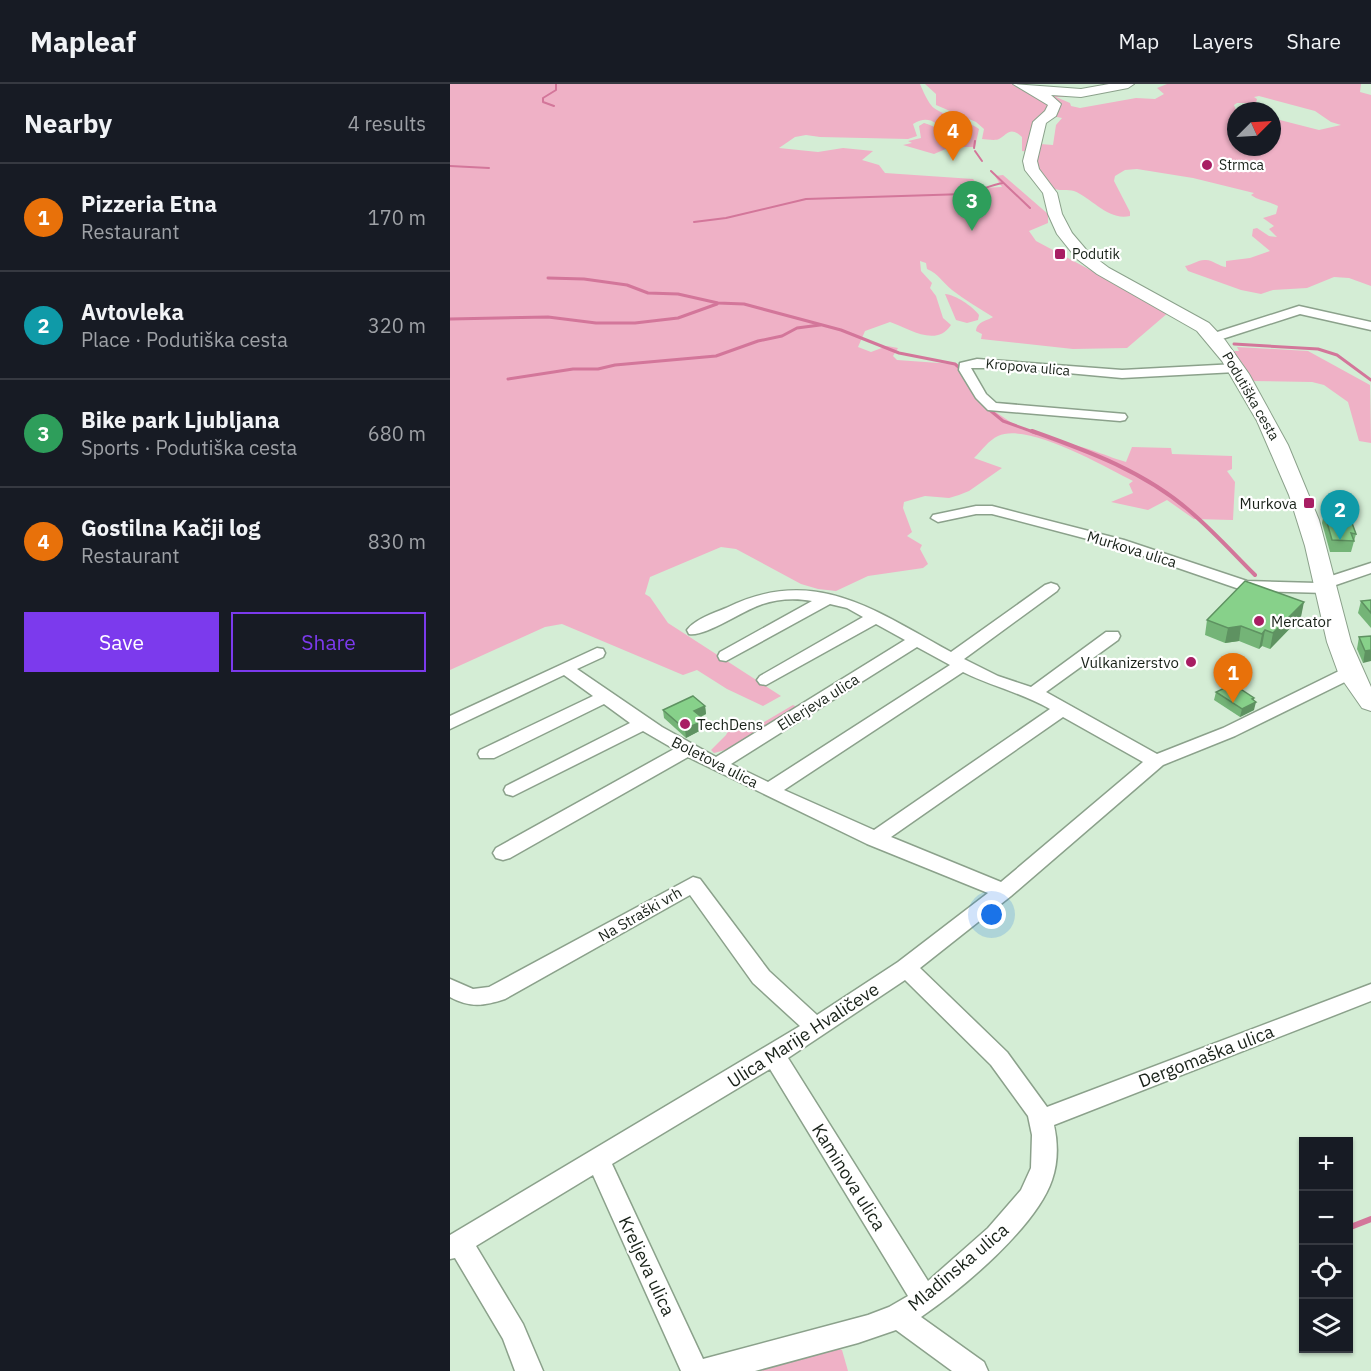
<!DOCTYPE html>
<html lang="en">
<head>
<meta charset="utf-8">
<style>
	body { margin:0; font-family:"IBM Plex Sans",sans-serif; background:#20242c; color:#f1f3f6 }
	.controls { position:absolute; right:18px; bottom:18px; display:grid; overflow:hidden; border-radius:0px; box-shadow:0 2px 4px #0004 }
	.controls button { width:54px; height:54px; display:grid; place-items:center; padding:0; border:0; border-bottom:2px solid #363941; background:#171b24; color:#f1f3f6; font:30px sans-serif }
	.compass { position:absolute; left:777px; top:18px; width:54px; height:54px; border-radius:50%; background:#171b24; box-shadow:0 2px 4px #0004; rotate:66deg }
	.you { position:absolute; left:542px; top:831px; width:21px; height:21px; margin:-15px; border:4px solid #fff; border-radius:50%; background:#1a73e8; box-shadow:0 0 0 9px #1a73e833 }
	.badge { display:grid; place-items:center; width:39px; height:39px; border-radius:50%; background:#7c3aed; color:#fff; font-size:20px; font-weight:700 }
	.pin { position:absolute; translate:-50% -50px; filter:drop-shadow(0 2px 3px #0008) }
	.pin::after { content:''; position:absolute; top:32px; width:21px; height:18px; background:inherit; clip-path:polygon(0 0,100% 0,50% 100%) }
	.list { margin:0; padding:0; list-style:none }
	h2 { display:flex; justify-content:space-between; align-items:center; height:78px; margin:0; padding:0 24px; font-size:26px }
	h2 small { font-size:20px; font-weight:400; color:#9ea1a6 }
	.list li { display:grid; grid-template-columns:39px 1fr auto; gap:18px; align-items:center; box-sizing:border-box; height:108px; padding:0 24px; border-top:2px solid #363941 }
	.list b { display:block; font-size:22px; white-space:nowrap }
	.list p { margin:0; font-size:20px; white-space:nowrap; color:#9ea1a6 }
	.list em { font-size:20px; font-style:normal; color:#9ea1a6 }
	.actions { display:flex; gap:12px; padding:18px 24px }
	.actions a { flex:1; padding:14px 0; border:2px solid #7c3aed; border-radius:0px; text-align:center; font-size:21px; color:#7c3aed }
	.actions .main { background:#7c3aed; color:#fff }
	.icon { flex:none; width:33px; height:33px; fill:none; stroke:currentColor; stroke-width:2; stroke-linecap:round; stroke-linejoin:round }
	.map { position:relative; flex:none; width:921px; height:1287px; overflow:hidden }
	header { display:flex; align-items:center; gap:36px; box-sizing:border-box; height:84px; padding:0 30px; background:#171b24; border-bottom:2px solid #363941 }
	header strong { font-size:28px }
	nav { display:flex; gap:33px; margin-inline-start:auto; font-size:21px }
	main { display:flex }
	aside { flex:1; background:#171b24 }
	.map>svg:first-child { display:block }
</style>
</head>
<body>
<header>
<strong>Mapleaf</strong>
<nav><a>Map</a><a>Layers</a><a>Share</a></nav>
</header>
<main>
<aside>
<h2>Nearby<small>4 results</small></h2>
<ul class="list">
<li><span class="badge" style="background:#e8710a">1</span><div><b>Pizzeria Etna</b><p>Restaurant</p></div><em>170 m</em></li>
<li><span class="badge" style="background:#0f9aa8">2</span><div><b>Avtovleka</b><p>Place · Podutiška cesta</p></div><em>320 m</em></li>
<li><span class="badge" style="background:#2e9e5b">3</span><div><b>Bike park Ljubljana</b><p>Sports · Podutiška cesta</p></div><em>680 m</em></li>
<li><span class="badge" style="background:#e8710a">4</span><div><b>Gostilna Kačji log</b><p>Restaurant</p></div><em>830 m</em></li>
</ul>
<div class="actions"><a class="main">Save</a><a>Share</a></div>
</aside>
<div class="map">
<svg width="921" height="1287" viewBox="0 0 921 1287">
	<rect width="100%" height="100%" fill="#d4edd5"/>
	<g fill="#efb1c6" fill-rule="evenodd">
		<path d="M0 0H470C473 7 477 16 481 21 487 30 517 36 529 45L525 63H506C495 54 487 25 463 40L467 52 458 55 370 53 356 51 345 53 329 64 368 68 393 64 423 67 412 76 429 81 435 89 523 95 531 104 552 103 545 92 553 91 598 130V139L579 147 586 157 719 228 677 264 623 265 531 255 532 250 526 247C527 237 537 237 543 233 529 224 515 216 502 206 492 198 489 190 477 185L476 179 470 177 471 187 482 199 480 204 486 212 493 234 501 241C486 264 458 244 440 238L415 247 408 263 421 268 437 262 448 264 443 272 447 276 503 280 511 286 541 325 571 345 616 361C629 359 660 374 676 378L682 363 721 364 722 370 782 372V385L777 387 785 398 783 436 744 435 717 416 698 426 661 418 683 409 679 400 683 397C655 383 578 338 548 352 539 356 531 367 524 374L552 384 519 407 509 411 499 414 475 412 454 418 453 424 462 448 457 452 472 461 470 465 478 480 473 484 418 492 386 507 368 505 351 500 286 465 271 463 200 493 195 510 200 513 218 539 331 612 313 622 277 605 247 586 233 591 112 540 95 543 0 586Z"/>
		<path d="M475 0H563L581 8 600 22 579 68 572 67V53C560 42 558 50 549 55 545 57 536 55 532 55L534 45 526 38 486 21V10Z"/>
		<path d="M717 0H911L910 8 921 11V202L899 194 884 193 857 204 823 206 811 210 791 206 738 187 735 182C742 181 749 175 756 176 763 176 768 182 776 183V177L800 174 820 167 802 152 803 145 807 144 819 152 827 153 819 145 824 142 813 134 826 130 828 122C819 117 809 117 801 111L804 109 743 94 687 85 675 86 665 92 664 97 680 128V132C658 137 642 114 624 107 618 105 610 107 605 105 596 100 589 86 585 77L590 60 603 61 606 41 612 34 602 32 610 25V20L598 10 628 12 606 13 620 19 621 22 630 24 686 14 705 15 714 10 707 4ZM809 12 865 27 881 38 891 41 869 46 822 34V63H786V27H791L786 26 784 21 787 19H806L807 15 804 13Z"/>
		<path d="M474 39C487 42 496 51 498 64L484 70 453 61 462 59 458 57 471 54 469 42Z"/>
		<path d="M495 210C506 211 522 222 529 231L528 236 517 239 506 236Z"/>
		<polygon points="787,263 858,267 920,301 921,359 909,357 898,318 874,301 862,298 799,297 781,267 789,267"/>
		<polygon points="343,621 347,623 279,665 264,669 261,666 276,651 280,643 294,637 304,644"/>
		<polygon points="385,1264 392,1266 398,1287 299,1287"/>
	</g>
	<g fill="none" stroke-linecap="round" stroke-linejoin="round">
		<g stroke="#d3769a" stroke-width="2">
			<polyline points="104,22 93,18 93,14 106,6 106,0"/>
			<polyline points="524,64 525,57"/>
			<polyline points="525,67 532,77"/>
			<polyline points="0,82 39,84"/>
			<polyline points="541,87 580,124"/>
			<path d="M244 138 276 134 356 115 515 110C528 108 539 101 553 99"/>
		</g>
		<g stroke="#d3769a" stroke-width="3">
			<polyline points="98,194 134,195 177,201 198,209 228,210 268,219 294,220 391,246 449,269 505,280 512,286"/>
			<polyline points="0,235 98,233 146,239 185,239 228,234 267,220"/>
			<polyline points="784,260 868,265 887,271 921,296"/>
			<polyline points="58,295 123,285 148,285 165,281 266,272 308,257 332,252 347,244 370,241"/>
			<polyline points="536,323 553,337 586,349"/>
		</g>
		<path stroke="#d3769a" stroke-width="4" d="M582 347C638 367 696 388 742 429 764 448 784 470 805 491"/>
		<polyline stroke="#d3769a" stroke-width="6" points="898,1144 921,1135"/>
		<g stroke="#8ba18b" stroke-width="3">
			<g id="street">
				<polygon points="849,222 921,238 921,246 850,230 769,256 761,256 759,253 761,250"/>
				<polygon points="527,275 672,286 786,280 792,284 786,288 672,294 562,284 521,284 536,310 546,319 675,330 677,333 675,336 670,337 538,326 526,314 509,286 510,279"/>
				<polygon points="526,422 542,422 674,456 797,497 867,499 869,496 921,479 921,489 883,502 885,504 883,507 877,509 795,507 664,462 542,430 526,430 488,438 481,434 483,431"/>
				<path d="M601 499 607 501 609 504 607 507 514 575 548 592 581 603 656 548H668L670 552 668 556 596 608 707 670 773 644 893 585H905L908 589 905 593 785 652 713 681 561 812 470 884 557 968 597 1023 921 900V917L604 1041C608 1059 608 1079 602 1096 586 1143 512 1205 471 1233L534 1278 538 1287H502L446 1246 408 1259 305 1287H231L143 1091 26 1162 73 1240 93 1287H65L53 1255 5 1174 0 1175V1151L350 942 303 899 240 811 55 915C34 922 20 924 0 913V895L23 905 39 903 243 793 250 795 319 887 367 931 448 878 538 809 417 760 238 673 60 774 53 776 46 774 43 769 46 764 224 665 193 647 63 712 56 710 54 706 56 702 180 639 154 620 44 674H30L28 670 30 666 143 612 114 591 0 645V632L147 564 153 565 155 569 153 573 127 585 212 643 266 673 455 556 426 540 316 601 310 600 307 596 310 592 413 533 397 524 380 520 276 577 270 576 268 572 270 568 362 517C345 514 326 515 310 521 292 527 255 553 239 550L237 546C245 535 264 529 276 524 365 480 425 527 501 568L595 501ZM467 563 500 581 318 698 281 680ZM513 588C541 602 572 609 600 625L424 746 334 706ZM613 633 693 678 551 798 441 753ZM455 896 541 981 578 1032 582 1051 581 1084 571 1106 538 1144 478 1197 338 974ZM320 985 458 1212 439 1223 418 1231 253 1275 162 1080Z"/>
			</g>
		</g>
		<g stroke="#8ba18b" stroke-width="2">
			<polygon id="secondary" points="563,0 631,5 659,0 684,0 678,4 631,13 601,11 611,20 606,32 596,39 587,77 589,85 607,109 612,130 622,149 639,169 659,184 759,239 775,256 799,290 838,361 869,436 901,558 921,603 921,627 912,624 889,591 877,558 855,462 839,411 807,337 772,277 747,247 647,190 627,175 607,150 598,130 593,109 575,86 573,77 583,38 595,27 598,21"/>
		</g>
		<use href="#street" fill="#fff" fill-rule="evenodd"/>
		<use href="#secondary" fill="#fff" fill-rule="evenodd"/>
	</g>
	<g fill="#74b477">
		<polygon points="874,428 906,450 901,468 880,468 872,439"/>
		<polygon points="921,516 921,544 908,529 911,517"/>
		<polygon points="851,533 820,565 812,562 809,565 789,557 775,559 755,551 757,536"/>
		<polygon points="921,552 913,579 907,565 909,553"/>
		<polygon points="766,608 803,616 804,626 790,633 764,616"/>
		<polygon points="255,622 256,630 251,633 255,644 236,654 214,634 213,626"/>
	</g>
	<g fill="#5e9261">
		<polygon points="854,518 851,533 820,565 823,549"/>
		<polygon points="791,542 789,557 775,559 778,544"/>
		<polygon points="815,546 812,562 809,565 812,550"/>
		<polygon points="921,566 921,577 913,579 915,567"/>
		<polygon points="804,614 803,619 806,618 804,626 790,633 792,625"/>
		<polygon points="255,622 256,630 245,635 244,627"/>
		<polygon points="255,636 255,644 236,654 235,645"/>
	</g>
	<g fill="#87d18a" stroke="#5e9261" stroke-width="1.5">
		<polygon points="874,428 898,428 906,450 901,449 904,457 882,456"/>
		<polygon points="795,497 854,518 823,549 815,546 812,550 791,542 778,544 757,536"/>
		<polygon points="921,516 921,529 911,517"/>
		<polygon points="921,552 921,566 915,567 909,553"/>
		<polygon points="783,600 804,614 802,615 806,618 792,625 766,608"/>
		<polygon points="243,612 255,622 244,627 255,636 235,645 213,626"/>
	</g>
	<g fill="#a81e63" stroke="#fff" stroke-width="2">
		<circle cx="757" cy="81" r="6"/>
		<rect x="604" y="164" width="12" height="12" rx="3"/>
		<rect x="853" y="413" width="12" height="12" rx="3"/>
		<circle cx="809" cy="537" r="6"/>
		<circle cx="741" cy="578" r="6"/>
		<circle cx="235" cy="640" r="6"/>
	</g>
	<g text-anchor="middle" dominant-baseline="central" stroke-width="4.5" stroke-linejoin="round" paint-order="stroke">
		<g font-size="14" fill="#182118" stroke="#fff" text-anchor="start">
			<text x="769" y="81">Strmca</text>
			<text x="622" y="170">Podutik</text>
		</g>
		<g font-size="14" fill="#182118" stroke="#fff">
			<text transform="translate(578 283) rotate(5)">Kropova ulica</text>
			<text transform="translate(801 312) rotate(60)">Podutiška cesta</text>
		</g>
		<g font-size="15" fill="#182118" stroke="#fff" text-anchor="end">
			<text x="847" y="419">Murkova</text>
			<text x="821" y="537" text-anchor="start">Mercator</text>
			<text x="729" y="578">Vulkanizerstvo</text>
			<text x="247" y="640" text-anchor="start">TechDens</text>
		</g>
		<g font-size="15" fill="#182118" stroke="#fff">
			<text transform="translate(682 465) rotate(17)">Murkova ulica</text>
			<text transform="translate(368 618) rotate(-32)">Ellerjeva ulica</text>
			<text transform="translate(265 678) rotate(27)">Boletova ulica</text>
			<text transform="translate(190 830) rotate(-30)">Na Straški vrh</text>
		</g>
		<g font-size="18" fill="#182118" stroke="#fff">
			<text transform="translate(353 951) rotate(-33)">Ulica Marije Hvaličeve</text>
			<text transform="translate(756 972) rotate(-21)">Dergomaška ulica</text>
			<text transform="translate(399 1093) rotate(58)">Kaminova ulica</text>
			<text transform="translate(197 1182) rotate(65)">Kreljeva ulica</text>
			<text transform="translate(508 1183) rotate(-40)">Mladinska ulica</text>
		</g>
	</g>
</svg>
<div class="controls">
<button>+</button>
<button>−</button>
<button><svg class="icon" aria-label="locate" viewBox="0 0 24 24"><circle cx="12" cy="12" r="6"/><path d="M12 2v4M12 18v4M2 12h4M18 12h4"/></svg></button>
<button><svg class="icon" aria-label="layers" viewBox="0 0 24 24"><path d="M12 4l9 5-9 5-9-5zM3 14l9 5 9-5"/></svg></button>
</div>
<svg class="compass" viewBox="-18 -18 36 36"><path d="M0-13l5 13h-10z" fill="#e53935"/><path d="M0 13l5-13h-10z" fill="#9ea1a6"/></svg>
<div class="you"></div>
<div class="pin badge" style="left:783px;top:619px;background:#e8710a">1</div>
<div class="pin badge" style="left:890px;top:456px;background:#0f9aa8">2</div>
<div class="pin badge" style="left:522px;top:147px;background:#2e9e5b">3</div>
<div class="pin badge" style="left:503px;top:77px;background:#e8710a">4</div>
</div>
</main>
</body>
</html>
